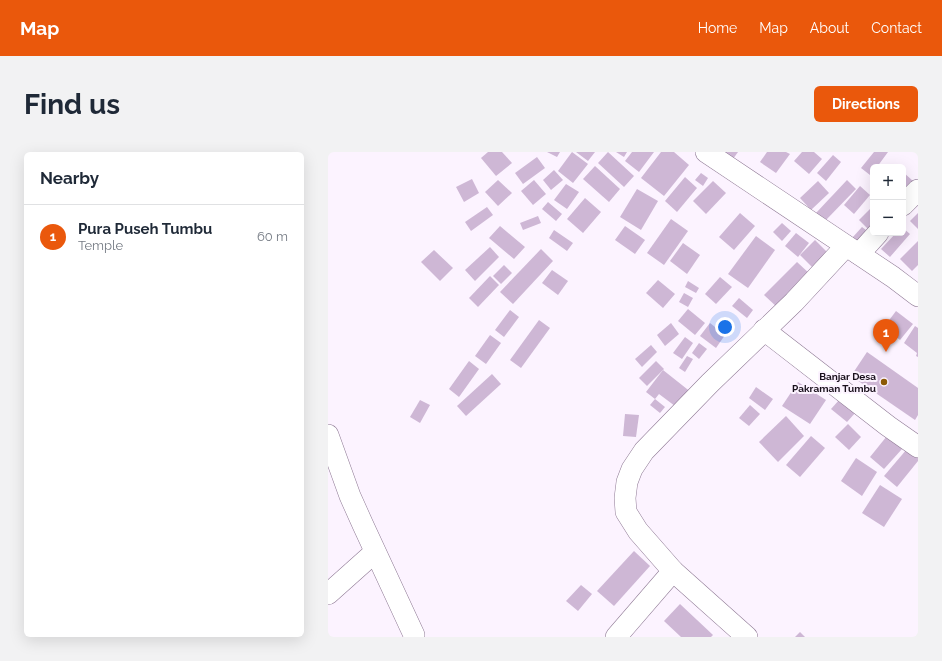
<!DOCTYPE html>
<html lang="en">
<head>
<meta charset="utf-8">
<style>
	body { margin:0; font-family:Raleway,sans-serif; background:#f2f2f3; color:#1f2937 }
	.controls { position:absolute; right:12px; top:12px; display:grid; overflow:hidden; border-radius:6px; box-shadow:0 4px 16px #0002 }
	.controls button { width:36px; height:36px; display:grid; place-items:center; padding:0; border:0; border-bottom:1px solid #e0e1e3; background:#fff; color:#1f2937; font:20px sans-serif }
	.you { position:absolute; left:397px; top:175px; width:14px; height:14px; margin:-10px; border:3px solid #fff; border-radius:50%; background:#1a73e8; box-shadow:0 0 0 6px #1a73e833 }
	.badge { display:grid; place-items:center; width:26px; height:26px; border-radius:50%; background:#ea580c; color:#fff; font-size:13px; font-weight:700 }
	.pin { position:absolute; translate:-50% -33px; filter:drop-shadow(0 1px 2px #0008) }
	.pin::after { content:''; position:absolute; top:21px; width:14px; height:12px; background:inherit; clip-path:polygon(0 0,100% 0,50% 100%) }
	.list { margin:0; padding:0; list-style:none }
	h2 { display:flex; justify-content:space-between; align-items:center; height:52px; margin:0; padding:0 16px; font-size:17px }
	h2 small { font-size:13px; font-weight:400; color:#747a83 }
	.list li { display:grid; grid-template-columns:26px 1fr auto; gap:12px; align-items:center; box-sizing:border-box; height:64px; padding:0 16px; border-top:1px solid #e0e1e3 }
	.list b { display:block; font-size:15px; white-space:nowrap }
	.list p { margin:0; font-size:13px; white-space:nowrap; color:#747a83 }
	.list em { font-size:13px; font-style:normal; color:#747a83 }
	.map { position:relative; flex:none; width:590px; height:485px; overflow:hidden; border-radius:6px }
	header { display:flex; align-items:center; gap:24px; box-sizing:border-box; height:56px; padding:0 20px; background:#ea580c; color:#fff }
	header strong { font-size:19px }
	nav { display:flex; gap:22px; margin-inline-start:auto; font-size:14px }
	.intro { display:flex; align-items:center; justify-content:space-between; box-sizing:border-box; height:96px; padding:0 24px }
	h1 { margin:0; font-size:28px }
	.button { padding:10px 18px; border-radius:6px; background:#ea580c; color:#fff; font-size:14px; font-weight:700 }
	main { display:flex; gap:24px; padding:0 24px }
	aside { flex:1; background:#fff; border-radius:6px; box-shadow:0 4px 16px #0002 }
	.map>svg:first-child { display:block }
</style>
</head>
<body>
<header>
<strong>Map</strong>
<nav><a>Home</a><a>Map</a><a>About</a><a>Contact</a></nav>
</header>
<div class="intro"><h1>Find us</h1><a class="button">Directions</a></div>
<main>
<aside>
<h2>Nearby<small></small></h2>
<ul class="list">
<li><span class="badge">1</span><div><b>Pura Puseh Tumbu</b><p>Temple</p></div><em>60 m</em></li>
</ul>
</aside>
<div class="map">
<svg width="590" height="485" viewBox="0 0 590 485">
	<rect width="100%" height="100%" fill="#fcf3ff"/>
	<g fill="#ceb7d5">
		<polygon points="160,0 174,0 184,11 168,24 153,6"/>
		<polygon points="219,0 232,0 229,5"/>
		<polygon points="244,0 260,12 245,31 230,19"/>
		<polygon points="248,0 267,0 260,9"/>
		<polygon points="280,0 306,24 296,35 270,11"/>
		<polygon points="288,0 299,0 296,5"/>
		<polygon points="304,0 326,0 311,20 297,9"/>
		<polygon points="333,0 346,0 361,13 336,44 313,26"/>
		<polygon points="396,0 410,0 405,7"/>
		<polygon points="439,0 458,0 462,2 448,21 432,10"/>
		<polygon points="474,0 486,0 494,7 481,22 466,9"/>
		<polygon points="546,0 560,0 549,15 545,15 545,20 542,23 533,16"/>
		<polygon points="505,3 513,10 498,29 489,21"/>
		<polygon points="209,5 217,16 195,32 187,21"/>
		<polygon points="267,14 292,37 281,50 255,27"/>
		<polygon points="226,18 235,28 223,38 215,28"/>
		<polygon points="575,20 585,29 575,40"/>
		<polygon points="373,21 380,26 375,34 367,28"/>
		<polygon points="357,25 369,36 349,60 337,49"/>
		<polygon points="144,27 151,41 136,50 128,35"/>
		<polygon points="170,28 184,41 170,54 157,40"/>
		<polygon points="206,28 218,42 205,53 193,39"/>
		<polygon points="519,28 528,37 497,69 488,61"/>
		<polygon points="385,29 398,41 378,62 365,49"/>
		<polygon points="490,29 501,41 483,58 472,46"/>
		<polygon points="238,32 251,40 239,57 226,48"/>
		<polygon points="532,34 542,43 526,62 516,53"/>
		<polygon points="309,37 330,49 313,78 292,65"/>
		<polygon points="257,46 273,60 255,81 239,67"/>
		<polygon points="220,50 234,62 228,69 214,57"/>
		<polygon points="545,54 545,72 540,77 531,68"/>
		<polygon points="159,55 165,63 143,79 137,70"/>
		<polygon points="412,61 427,74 406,98 391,85"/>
		<polygon points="590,61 590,77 582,69"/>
		<polygon points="210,64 213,71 195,78 192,71"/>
		<polygon points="343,67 360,79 336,113 319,101"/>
		<polygon points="454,71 463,79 454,89 445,80"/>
		<polygon points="172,74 197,95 186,107 161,86"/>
		<polygon points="297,74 317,88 307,102 287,88"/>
		<polygon points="534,75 538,78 529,89 524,86"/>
		<polygon points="575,76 582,82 562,105 553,97 568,81 575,81"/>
		<polygon points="226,78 245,91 239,99 221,86"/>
		<polygon points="468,81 481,91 470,105 457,94"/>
		<polygon points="428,84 447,98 420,136 400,122"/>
		<polygon points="487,88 502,103 488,119 472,103"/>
		<polygon points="590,89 590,113 584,119 572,107"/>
		<polygon points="355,91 372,103 359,122 342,109"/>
		<polygon points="162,95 171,105 147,129 137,118"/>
		<polygon points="213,97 225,109 185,152 172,140"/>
		<polygon points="106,98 125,116 112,129 93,110"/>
		<polygon points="469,110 483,123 450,156 436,143"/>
		<polygon points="176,113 184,121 173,132 165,124"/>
		<polygon points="224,118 240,129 230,143 214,131"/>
		<polygon points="162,124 171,133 150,155 141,146"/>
		<polygon points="392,125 404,135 388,152 377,142"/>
		<polygon points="330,128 347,142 335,156 318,141"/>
		<polygon points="360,129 371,136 368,141 357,135"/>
		<polygon points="356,141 365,146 360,155 351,150"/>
		<polygon points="411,146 425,158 419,166 404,154"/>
		<polygon points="360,157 377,171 367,183 350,169"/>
		<polygon points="182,158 191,165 176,185 167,178"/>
		<polygon points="568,159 585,172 572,188 556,175"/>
		<polygon points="211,168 222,176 193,216 182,208"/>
		<polygon points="343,171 351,182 337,194 329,183"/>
		<polygon points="382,171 397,183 388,196 372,184"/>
		<polygon points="587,174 590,176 590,205 588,204 589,201 576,191"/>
		<polygon points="162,183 173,191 158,212 147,204"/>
		<polygon points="357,185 365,191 354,207 345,201"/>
		<polygon points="371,191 379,197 371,207 364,201"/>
		<polygon points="323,193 329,200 314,215 307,207"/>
		<polygon points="539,200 590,236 590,263 587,268 523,224"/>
		<polygon points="359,204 365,207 357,220 351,216"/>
		<polygon points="141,209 151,217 131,245 121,237"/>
		<polygon points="328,209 336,217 319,234 311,226"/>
		<polygon points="335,218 364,241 351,257 331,242 327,247 318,240"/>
		<polygon points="164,222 173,232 138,264 129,254"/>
		<polygon points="470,230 498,248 482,272 454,254"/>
		<polygon points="428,235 445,247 437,258 421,246"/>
		<polygon points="327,247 337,255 332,261 322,253"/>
		<polygon points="512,247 528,260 519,270 503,257"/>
		<polygon points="92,248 102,253 92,271 82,265"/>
		<polygon points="422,253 432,262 421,274 411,266"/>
		<polygon points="297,262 311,263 308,285 295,284"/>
		<polygon points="458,264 476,284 450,310 431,290"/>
		<polygon points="520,272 533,285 521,298 507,285"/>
		<polygon points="483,284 497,296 472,325 458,313"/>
		<polygon points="559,284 574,297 556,317 542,305"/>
		<polygon points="579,297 590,306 590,309 569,335 556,324"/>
		<polygon points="528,306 549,320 534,344 513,329"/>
		<polygon points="552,333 574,347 556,375 534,361"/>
		<polygon points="306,399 322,414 286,454 269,439"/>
		<polygon points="253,433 264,442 250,459 238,449"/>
		<polygon points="352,452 385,483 383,485 353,485 336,469"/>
		<polygon points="472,480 477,485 467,485"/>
	</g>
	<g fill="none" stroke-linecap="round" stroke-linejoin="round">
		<g stroke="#8f7a95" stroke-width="22">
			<g id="minor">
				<polyline points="378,0 565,125 590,144"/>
				<polyline points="575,53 590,38"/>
				<polyline points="531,102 550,81"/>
				<polyline points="436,178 560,274 590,295"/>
				<polyline points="0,283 22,344 35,373 86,483"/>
				<polyline points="0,442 47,400"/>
				<polyline points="288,485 345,419"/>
				<polyline points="419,485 345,419 310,379 298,360 297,346 299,330 304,317 316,299 382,231 466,150 518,94"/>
			</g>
		</g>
		<use href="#minor" stroke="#fff" stroke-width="21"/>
	</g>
	<circle fill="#8c5a05" stroke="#fcf3ff" stroke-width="1.5" cx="556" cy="230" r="4"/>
	<g text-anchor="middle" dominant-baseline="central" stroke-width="4" stroke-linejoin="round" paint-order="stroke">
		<g font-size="10" font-weight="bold" fill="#19111c" stroke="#fcf3ff" text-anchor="end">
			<text x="548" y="224">Banjar Desa<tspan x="548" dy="12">Pakraman Tumbu</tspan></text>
		</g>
	</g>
</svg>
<div class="controls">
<button>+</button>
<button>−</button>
</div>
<div class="you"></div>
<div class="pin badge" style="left:558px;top:200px">1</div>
</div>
</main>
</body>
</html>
